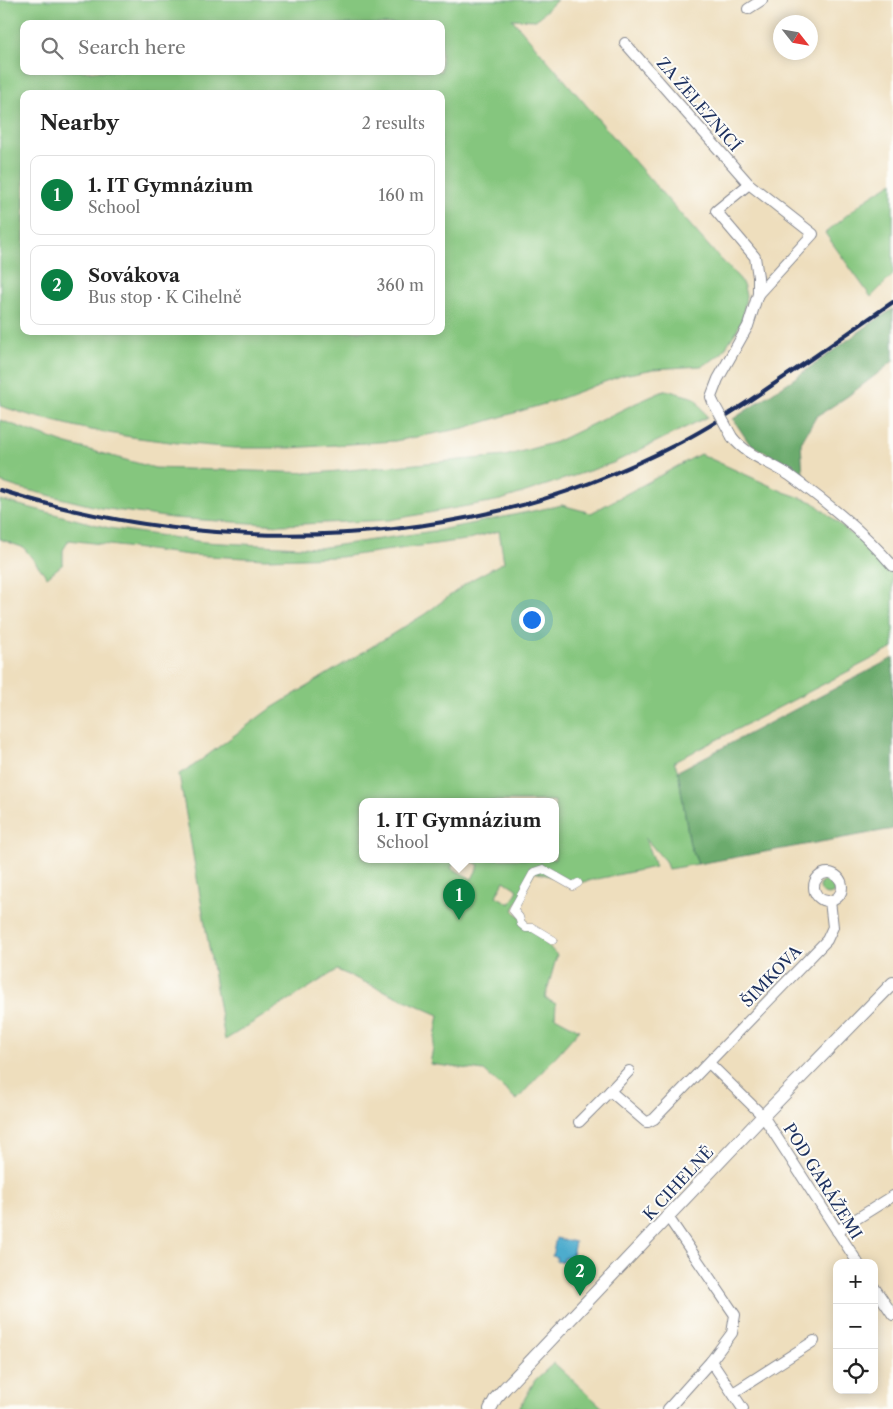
<!DOCTYPE html>
<html lang="en">
<head>
<meta charset="utf-8">
<style>
	body { margin:0; font-family:"Libre Caslon Text",serif; background:#f6f6f6; color:#222 }
	.controls { position:absolute; right:15px; bottom:15px; display:grid; overflow:hidden; border-radius:10px; box-shadow:0 2px 12px #0003 }
	.controls button { width:45px; height:45px; display:grid; place-items:center; padding:0; border:0; border-bottom:1px solid #e0e0e0; background:#fff; color:#222; font:25px sans-serif }
	.compass { position:absolute; left:773px; top:15px; width:45px; height:45px; border-radius:50%; background:#fff; box-shadow:0 2px 12px #0003; rotate:121deg }
	.you { position:absolute; left:531px; top:619px; width:18px; height:18px; margin:-12px; border:4px solid #fff; border-radius:50%; background:#1a73e8; box-shadow:0 0 0 8px #1a73e833 }
	.badge { display:grid; place-items:center; width:32px; height:32px; border-radius:50%; background:#0b8043; color:#fff; font-size:16px; font-weight:700 }
	.pin { position:absolute; translate:-50% -41px; filter:drop-shadow(0 1px 2px #0008) }
	.pin::after { content:''; position:absolute; top:26px; width:18px; height:15px; background:inherit; clip-path:polygon(0 0,100% 0,50% 100%) }
	.popup { position:absolute; left:359px; top:798px; width:200px; height:65px; box-sizing:border-box; display:grid; place-content:center; border-radius:10px; background:#fff; filter:drop-shadow(0 1px 4px #0005); font-size:16px; white-space:nowrap; color:#767676 }
	.popup b { font-size:19px; color:#222 }
	.popup::after { content:''; position:absolute; left:50%; top:100%; margin-left:-10px; border:10px solid transparent; border-top-color:#fff }
	.list { margin:0; padding:0; list-style:none }
	h2 { display:flex; justify-content:space-between; align-items:center; height:65px; margin:0; padding:0 20px; font-size:21px }
	h2 small { font-size:16px; font-weight:400; color:#767676 }
	.list li { display:grid; grid-template-columns:32px 1fr auto; gap:15px; align-items:center; box-sizing:border-box; height:80px; margin:0 10px 10px; padding:0 10px; border:1px solid #e0e0e0; border-radius:10px }
	.list b { display:block; font-size:19px; white-space:nowrap }
	.list p { margin:0; font-size:16px; white-space:nowrap; color:#767676 }
	.list em { font-size:16px; font-style:normal; color:#767676 }
	.icon { flex:none; width:28px; height:28px; fill:none; stroke:currentColor; stroke-width:2; stroke-linecap:round; stroke-linejoin:round }
	.map { position:relative; flex:none; width:893px; height:1409px; overflow:hidden }
	.search { position:absolute; background:#fff; box-shadow:0 2px 12px #0003; left:20px; top:20px; width:425px; height:55px; display:flex; align-items:center; gap:12px; box-sizing:border-box; padding:0 18px; border-radius:10px; color:#767676; font-size:19px }
	.panel { position:absolute; background:#fff; box-shadow:0 2px 12px #0003; left:20px; top:90px; width:425px; height:245px; border-radius:10px }
	.map>svg:first-child { display:block }
</style>
</head>
<body>
<div class="map">
<svg width="893" height="1409" viewBox="0 0 893 1409">
	<rect width="100%" height="100%" fill="#fdfcf7"/>
	<filter id="ink" filterUnits="userSpaceOnUse"><feTurbulence type="fractalNoise" baseFrequency=".02" numOctaves="2"/><feDisplacementMap in="SourceGraphic" scale="10" xChannelSelector="R" yChannelSelector="G"/><feConvolveMatrix kernelMatrix="1 2 1 2 8 2 1 2 1" color-interpolation-filters="sRGB"/></filter>
	<filter id="wash" filterUnits="userSpaceOnUse"><feTurbulence type="fractalNoise" baseFrequency=".0096" numOctaves="4" result="noise"/><feDisplacementMap in="SourceGraphic" scale="20" xChannelSelector="R" yChannelSelector="G"/><feGaussianBlur stdDeviation="1.12" result="paint"/><feColorMatrix in="noise" values="0 0 0 0 0 0 0 0 0 0 0 0 0 0 0 0 0 1.4 0 .05"/><feComposite in="paint" operator="in"/></filter>
	<g filter="url(#wash)">
		<rect width="100%" height="100%" fill="#eedebd"/>
		<g fill="#85c67e" stroke="#507a6e" fill-rule="evenodd">
			<path d="M0 0H557L536 20 512 19 648 177 714 252 740 279 744 287 746 296 743 318 737 330 722 353 711 361 701 366 654 369 623 375 551 402 464 428 395 441 290 448H234L178 443 131 437 86 429 29 415 0 406ZM24 24H441V71H24ZM24 94H441V331H24Z"/>
			<polygon points="893,182 893,275 871,297 825,233 869,197"/>
			<polygon points="666,390 695,398 707,417 613,463 501,500 389,520 281,525 172,518 101,508 19,488 0,482 0,420 64,443 155,468 316,473 505,456 556,442 634,404"/>
			<path d="M700 454 784 492 813 502 868 548 893 575V648L674 762 678 771 690 845 698 864 668 869 665 861 645 838 655 867 578 883 534 872 513 910 557 955 545 998 556 1004 555 1017 579 1030 517 1100 484 1071 430 1064 439 1015 337 970 225 1040 179 774 193 766 267 711 425 614 471 580 504 562 499 531 465 540 340 557 265 559 189 555 69 540 63 550V564L47 577 24 548 0 539V500L109 528 204 542 319 548 440 530 562 505 591 513ZM363 801H555V859H467L479 865 472 879 451 868 456 859H363ZM504 881 518 890 510 904 496 896Z"/>
			<circle cx="828" cy="887" r="8"/>
			<polygon points="554,1363 604,1409 519,1409 535,1380"/>
		</g>
		<g fill="#6cab6d" stroke="#446d66">
			<polygon points="893,309 893,361 881,371 848,396 816,417 801,443 803,475 749,443 733,419 798,376 870,324"/>
			<polygon points="893,658 893,829 698,864 690,845 678,771"/>
		</g>
		<polygon fill="#4eaccd" stroke="#346e96" points="556,1238 575,1242 571,1260 564,1258 563,1262 556,1261 557,1257 552,1256"/>
	</g>
	<g filter="url(#ink)">
		<g fill="none" stroke-linecap="round" stroke-linejoin="round">
			<g stroke="#84868e" stroke-width="9">
				<polyline id="pedestrian" points="553,940 533,928 526,928 521,924 519,917 513,910 534,872 543,869 573,886 578,883"/>
			</g>
			<g stroke="#84868e" stroke-width="12">
				<g id="minor">
					<polyline points="748,9 762,0"/>
					<polyline points="625,43 749,184 813,234 758,294"/>
					<polyline points="713,402 711,397 718,379 748,326 758,294 758,277 755,257 716,211 749,184"/>
					<path d="M732 437C747 456 770 462 789 475 826 502 863 531 893 566"/>
					<circle cx="828" cy="887" r="14"/>
					<polyline points="709,1063 763,1116 858,1263"/>
					<polyline points="610,1091 629,1071"/>
					<polyline points="579,1122 610,1091 646,1122 648,1122 654,1119 827,940 833,927 830,901"/>
					<polyline points="668,1217 735,1315 732,1333 711,1361 743,1409"/>
					<polyline points="837,1231 893,1196"/>
					<polyline points="874,1287 893,1315"/>
					<polyline points="733,1393 814,1341"/>
					<polyline points="668,1409 711,1361"/>
				</g>
			</g>
			<g stroke="#84868e" stroke-width="14">
				<polyline id="tertiary" points="490,1409 496,1398 505,1388 763,1116 893,983"/>
			</g>
			<use href="#pedestrian" stroke="#fff" stroke-width="8"/>
			<use href="#minor" stroke="#fff" stroke-width="10"/>
			<use href="#tertiary" stroke="#fff" stroke-width="12"/>
			<path stroke="#1b2f5e" stroke-width="4" d="M0 490C157 541 337 549 498 511 561 497 623 472 681 442 712 426 742 406 771 386 812 359 852 330 893 302"/>
			<g stroke="#84868e" stroke-width="12" stroke-linecap="butt">
				<polyline id="minor-bridge" points="713,402 732,437"/>
			</g>
			<use href="#minor-bridge" stroke="#fff" stroke-width="10"/>
		</g>
	</g>
	<g text-anchor="middle" dominant-baseline="central" stroke-width="4" stroke-linejoin="round" paint-order="stroke">
		<g font-size="16" fill="#1b2f5e" stroke="#fdfcf7">
			<text transform="translate(699 104) rotate(49)">ZA ŽELEZNICÍ</text>
			<text transform="translate(771 976) rotate(-46)">ŠIMKOVA</text>
			<text transform="translate(823 1181) rotate(58)">POD GARÁŽEMI</text>
			<text transform="translate(678 1183) rotate(-47)">K CIHELNĚ</text>
		</g>
	</g>
</svg>
<div class="controls">
<button>+</button>
<button>−</button>
<button><svg class="icon" aria-label="locate" viewBox="0 0 24 24"><circle cx="12" cy="12" r="6"/><path d="M12 2v4M12 18v4M2 12h4M18 12h4"/></svg></button>
</div>
<svg class="compass" viewBox="-18 -18 36 36"><path d="M0-13l5 13h-10z" fill="#e53935"/><path d="M0 13l5-13h-10z" fill="#767676"/></svg>
<div class="you"></div>
<div class="pin badge" style="left:459px;top:920px">1</div>
<div class="popup"><b>1. IT Gymnázium</b>School</div>
<div class="pin badge" style="left:580px;top:1296px">2</div>
<div class="search"><svg class="icon" aria-label="search" viewBox="0 0 24 24"><circle cx="10" cy="10" r="6"/><path d="M15 15l6 6"/></svg>Search here</div>
<section class="panel">
<h2>Nearby<small>2 results</small></h2>
<ul class="list">
<li><span class="badge">1</span><div><b>1. IT Gymnázium</b><p>School</p></div><em>160 m</em></li>
<li><span class="badge">2</span><div><b>Sovákova</b><p>Bus stop · K Cihelně</p></div><em>360 m</em></li>
</ul>
</section>
</div>
</body>
</html>
